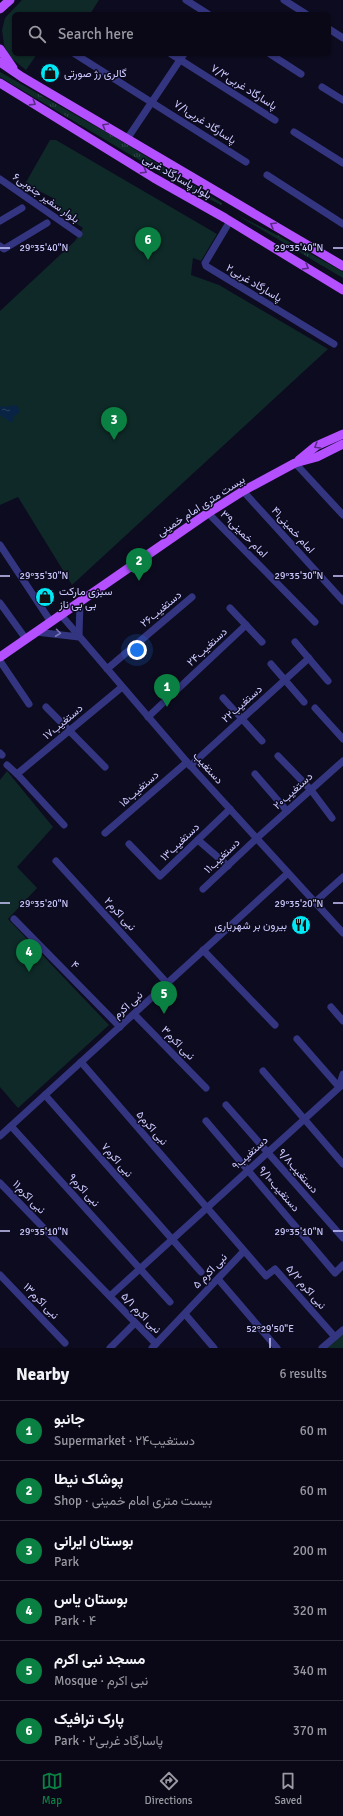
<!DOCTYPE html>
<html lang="en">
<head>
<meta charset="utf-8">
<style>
	body { margin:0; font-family:Signika,Vazirmatn,sans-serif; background:#131120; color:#f1f3f6 }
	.you { position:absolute; left:137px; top:650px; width:14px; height:14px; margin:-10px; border:3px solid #fff; border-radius:50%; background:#1a73e8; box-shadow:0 0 0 6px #1a73e833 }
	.badge { display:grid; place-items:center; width:26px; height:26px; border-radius:50%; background:#0b8043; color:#fff; font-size:13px; font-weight:700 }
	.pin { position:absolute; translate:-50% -33px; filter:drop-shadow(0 1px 2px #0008) }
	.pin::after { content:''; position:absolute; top:21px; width:14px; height:12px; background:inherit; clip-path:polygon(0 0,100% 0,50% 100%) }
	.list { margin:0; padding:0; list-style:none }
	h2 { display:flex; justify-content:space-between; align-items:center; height:52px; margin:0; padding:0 16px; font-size:17px }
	h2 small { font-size:13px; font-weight:400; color:#999aa1 }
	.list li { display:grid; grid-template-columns:26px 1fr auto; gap:12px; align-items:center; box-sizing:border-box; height:60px; padding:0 16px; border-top:1px solid #2a2936 }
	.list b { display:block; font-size:15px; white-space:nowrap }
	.list p { margin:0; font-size:13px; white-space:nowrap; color:#999aa1 }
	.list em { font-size:13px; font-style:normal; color:#999aa1 }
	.icon { flex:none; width:22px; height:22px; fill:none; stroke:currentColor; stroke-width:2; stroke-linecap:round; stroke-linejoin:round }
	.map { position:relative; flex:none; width:343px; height:1348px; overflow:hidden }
	.search { position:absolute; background:#0a0817; box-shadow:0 1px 3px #0004; left:12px; right:12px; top:12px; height:44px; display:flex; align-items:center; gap:10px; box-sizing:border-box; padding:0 14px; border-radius:6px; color:#999aa1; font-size:15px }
	.sheet { height:412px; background:#0a0817 }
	nav { display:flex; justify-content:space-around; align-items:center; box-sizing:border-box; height:56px; border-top:1px solid #2a2936; background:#0a0817; font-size:11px; color:#999aa1 }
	nav a { display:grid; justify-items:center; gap:2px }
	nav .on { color:#0b8043 }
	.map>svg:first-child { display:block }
</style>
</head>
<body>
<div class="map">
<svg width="343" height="1348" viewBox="0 0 343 1348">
	<defs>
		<pattern id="grass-tufts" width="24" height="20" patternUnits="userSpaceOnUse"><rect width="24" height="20" fill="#0e2927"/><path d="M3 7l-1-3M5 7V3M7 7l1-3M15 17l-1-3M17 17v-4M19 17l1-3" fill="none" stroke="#304747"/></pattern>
		<pattern id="water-ripples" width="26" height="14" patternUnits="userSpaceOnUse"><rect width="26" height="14" fill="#092344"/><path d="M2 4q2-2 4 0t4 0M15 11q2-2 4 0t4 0" fill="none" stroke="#2c4260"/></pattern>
	</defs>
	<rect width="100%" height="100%" fill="#0d0b1f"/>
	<g fill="url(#grass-tufts)">
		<polygon points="0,72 116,138 222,203 221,205 166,176 0,77"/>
		<polygon points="237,215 279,236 343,272 343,278"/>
	</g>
	<g fill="#0e2927">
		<polygon points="22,0 99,0 90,14 14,14 14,54 37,54 26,70 10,57 4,45 2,30 5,18"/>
		<polygon points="50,140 56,140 217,234 201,261 193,258 191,275 219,285 328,349 72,585 18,497 0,505 0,311 75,241 83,228 55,209 53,198 25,184"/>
		<polygon points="7,771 53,827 17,867 37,888 8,919 109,1025 18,1108 0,1087 0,780"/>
		<polygon points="343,1328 343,1348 326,1348"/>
	</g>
	<polygon fill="url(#water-ripples)" points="16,405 19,409 19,413 14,416 12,423 0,415 0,406 4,407"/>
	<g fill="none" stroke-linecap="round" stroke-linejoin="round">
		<g stroke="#343580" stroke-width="7">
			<polyline points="186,0 208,14"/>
			<polyline points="284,0 306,14"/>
			<polyline points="329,29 343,38"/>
			<polyline points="75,54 246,162"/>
			<polyline points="171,54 275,120"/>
			<polyline points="270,54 301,74"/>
			<polyline points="322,87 343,100"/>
			<polyline points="294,132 343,163"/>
			<polyline points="127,139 184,54"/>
			<polyline points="267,175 343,224"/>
			<polyline points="0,179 79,234"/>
			<polyline points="0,221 22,208"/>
			<polyline points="230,221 205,263 206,266 334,344"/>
			<polyline points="0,246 4,249 47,223"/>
			<polyline points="295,463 343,515"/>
			<polyline points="243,491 343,601"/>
			<polyline points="208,513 315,622"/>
			<polyline points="0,545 51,622"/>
			<polyline points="0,603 26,639"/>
			<polyline points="230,608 262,642"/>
			<polyline points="61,615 187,762 343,933"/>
			<polyline points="36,632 79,637"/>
			<polyline points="79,636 80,601"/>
			<polyline points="295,642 328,681"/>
			<polyline points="0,661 29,704"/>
			<polyline points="271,664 304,702"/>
			<polyline points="107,669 192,597"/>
			<polyline points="223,698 262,741"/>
			<polyline points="46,707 105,767"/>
			<polyline points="315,708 343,739"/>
			<polyline points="148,717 246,625"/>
			<polyline points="0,753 2,755"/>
			<polyline points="278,756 311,790 332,818"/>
			<polyline points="7,765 17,774 64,825"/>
			<polyline points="190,766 309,658"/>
			<polyline points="17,774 122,687"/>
			<polyline points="255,774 287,811"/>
			<polyline points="105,833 187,762"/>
			<polyline points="198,840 228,866"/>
			<polyline points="129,844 160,876 230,809"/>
			<polyline points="56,861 167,983"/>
			<polyline points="203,889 257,838 343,761"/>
			<polyline points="315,902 343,877"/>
			<polyline points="14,919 120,1027"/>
			<polyline points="203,950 275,1025"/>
			<polyline points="331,1007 343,1021"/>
			<polyline points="134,1014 206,1088"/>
			<polyline points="297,1039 339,1087"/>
			<polyline points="81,1062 266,1276 275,1269 335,1337"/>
			<polyline points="263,1071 343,1164"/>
			<polyline points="339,1087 343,1074"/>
			<polyline points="45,1095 201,1272"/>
			<polyline points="226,1105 343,1238"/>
			<polyline points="206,1121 335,1273 343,1265"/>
			<polyline points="11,1126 170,1302"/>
			<polyline points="0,1136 288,873"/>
			<polyline points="0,1183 156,1344"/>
			<polyline points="0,1275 65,1343"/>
			<polyline points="218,1279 277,1348"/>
			<polyline points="110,1296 343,1084"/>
			<polyline points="185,1314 214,1348"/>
			<polyline points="110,1348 135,1323"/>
			<polyline points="152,1348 244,1251"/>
			<polyline points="322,1348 343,1330"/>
		</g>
		<g stroke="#b450ff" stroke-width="9">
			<polyline points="0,9 10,0"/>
			<polyline points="0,49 13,68"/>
			<polyline points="0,62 22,77 343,266"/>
			<polyline points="0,83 154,178 225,218 343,290"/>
			<polyline points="299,460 316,446 343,434"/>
			<polyline points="0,657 208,513 243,491 295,463 317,457 343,444"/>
		</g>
	</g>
	<defs><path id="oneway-chevron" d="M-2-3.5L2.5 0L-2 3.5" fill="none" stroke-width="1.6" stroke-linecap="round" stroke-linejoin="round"/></defs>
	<g stroke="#582a84">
		<use href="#oneway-chevron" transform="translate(33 103) rotate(32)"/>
		<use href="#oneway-chevron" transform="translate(105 126) rotate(-149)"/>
		<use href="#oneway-chevron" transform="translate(144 171) rotate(32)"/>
		<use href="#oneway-chevron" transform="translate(273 225) rotate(-150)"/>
		<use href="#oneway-chevron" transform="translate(306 267) rotate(31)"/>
		<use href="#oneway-chevron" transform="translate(317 446) rotate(149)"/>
	</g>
	<use stroke="#7878b9" href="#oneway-chevron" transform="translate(58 633) rotate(7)"/>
	<path fill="none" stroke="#ccc9ff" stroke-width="1.5" d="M0 248H10M333 248H343M0 576H10M333 576H343M0 903H10M333 903H343M0 1231H10M333 1231H343M270 1338V1348"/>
	<defs>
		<g id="shop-disc" transform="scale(1)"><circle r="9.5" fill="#00e8f4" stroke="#0d0b1f"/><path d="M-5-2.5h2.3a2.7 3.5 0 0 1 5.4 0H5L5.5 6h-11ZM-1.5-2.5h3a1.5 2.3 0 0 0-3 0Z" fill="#111"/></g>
		<g id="restaurant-disc" transform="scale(1)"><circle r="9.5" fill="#00e8f4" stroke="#0d0b1f"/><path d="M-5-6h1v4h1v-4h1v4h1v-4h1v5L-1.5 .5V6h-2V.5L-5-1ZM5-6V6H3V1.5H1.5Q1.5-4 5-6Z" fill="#111"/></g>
	</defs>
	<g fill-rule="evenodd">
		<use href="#shop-disc" x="50" y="73"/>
		<use href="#shop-disc" x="45" y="597"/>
		<use href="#restaurant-disc" x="301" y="925"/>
	</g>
	<g text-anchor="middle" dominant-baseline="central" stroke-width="3" stroke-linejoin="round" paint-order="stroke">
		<g font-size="11" fill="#ccc9ff" stroke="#0d0b1f" text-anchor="start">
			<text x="64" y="73">گالری رژ صورتی</text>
			<text x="59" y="591">سبزی مارکت<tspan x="59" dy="13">بی بی ناز</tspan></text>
			<text x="287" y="925" text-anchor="end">بیرون بر شهریاری</text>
		</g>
		<g font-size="11" fill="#ccc9ff" stroke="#0d0b1f">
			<text transform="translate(244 87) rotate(32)">پاسارگاد غربی۷/۳</text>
			<text transform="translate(205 122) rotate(33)">پاسارگاد غربی۷/۱</text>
			<text transform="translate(177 177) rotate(30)">بلوار پاسارگاد غربی</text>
			<text transform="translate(46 198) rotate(35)">بلوار سفیر جنوبی۶</text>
			<text transform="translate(254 283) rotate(31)">پاسارگاد غربی۲</text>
			<text transform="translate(201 506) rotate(-33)">بیست متری امام خمینی</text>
			<text transform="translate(293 530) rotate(48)">امام خمینی۴۱</text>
			<text transform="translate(244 534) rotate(45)">امام خمینی۳۹</text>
			<text transform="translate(161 609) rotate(-40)">دستغیب۲۶</text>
			<text transform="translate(207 647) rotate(-43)">دستغیب۲۴</text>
			<text transform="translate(242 704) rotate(-42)">دستغیب۲۲</text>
			<text transform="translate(63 722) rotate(-40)">دستغیب۱۷</text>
			<text transform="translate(208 768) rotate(48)">دستغیب</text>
			<text transform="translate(139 789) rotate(-41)">دستغیب۱۵</text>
			<text transform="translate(293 791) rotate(-42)">دستغیب۲۰</text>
			<text transform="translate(180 842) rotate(-44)">دستغیب۱۳</text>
			<text transform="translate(222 856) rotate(-44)">دستغیب۱۱</text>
			<text transform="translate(120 914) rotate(48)">نبی اکرم۲</text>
			<text transform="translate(75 965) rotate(45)">۴</text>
			<text transform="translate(128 1005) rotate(-42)">نبی اکرم</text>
			<text transform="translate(178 1043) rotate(46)">نبی اکرم۳</text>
			<text transform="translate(152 1128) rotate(49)">نبی اکرم۵</text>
			<text transform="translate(250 1153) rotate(-42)">دستغیب۹</text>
			<text transform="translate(117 1160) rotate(49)">نبی اکرم۷</text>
			<text transform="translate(298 1171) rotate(49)">دستغیب۹/۸</text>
			<text transform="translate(279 1189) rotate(49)">دستغیب۹/۱۰</text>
			<text transform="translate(84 1190) rotate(48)">نبی اکرم۹</text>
			<text transform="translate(29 1197) rotate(46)">نبی اکرم۱۱</text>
			<text transform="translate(210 1271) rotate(-46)">نبی اکرم ۵</text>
			<text transform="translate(306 1287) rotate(49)">نبی اکرم ۵/۲</text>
			<text transform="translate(41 1301) rotate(46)">نبی اکرم۱۳</text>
			<text transform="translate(141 1313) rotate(46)">نبی اکرم ۵/۱</text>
		</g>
	</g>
	<g font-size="10" text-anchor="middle" fill="#ccc9ff" stroke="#0d0b1f" stroke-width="3" stroke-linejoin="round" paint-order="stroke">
		<text x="44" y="251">29°35'40"N</text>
		<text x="299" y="251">29°35'40"N</text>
		<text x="44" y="579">29°35'30"N</text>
		<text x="299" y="579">29°35'30"N</text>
		<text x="44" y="907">29°35'20"N</text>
		<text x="299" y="907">29°35'20"N</text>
		<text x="44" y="1235">29°35'10"N</text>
		<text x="299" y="1235">29°35'10"N</text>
		<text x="270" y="1332">52°29'50"E</text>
	</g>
</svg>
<div class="you"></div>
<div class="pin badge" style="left:167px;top:707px">1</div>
<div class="pin badge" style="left:139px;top:581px">2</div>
<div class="pin badge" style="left:114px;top:440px">3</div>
<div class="pin badge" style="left:29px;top:972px">4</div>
<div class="pin badge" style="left:164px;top:1014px">5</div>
<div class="pin badge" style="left:148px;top:260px">6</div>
<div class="search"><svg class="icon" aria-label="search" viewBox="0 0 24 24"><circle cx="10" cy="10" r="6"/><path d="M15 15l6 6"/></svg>Search here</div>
</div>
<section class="sheet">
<h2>Nearby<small>6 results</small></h2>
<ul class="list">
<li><span class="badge">1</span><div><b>جانبو</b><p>Supermarket · دستغیب۲۴</p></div><em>60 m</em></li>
<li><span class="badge">2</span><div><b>پوشاک نیطا</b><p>Shop · بیست متری امام خمینی</p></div><em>60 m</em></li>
<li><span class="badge">3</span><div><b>بوستان ایرانی</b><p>Park</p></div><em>200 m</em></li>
<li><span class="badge">4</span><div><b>بوستان یاس</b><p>Park · ۴</p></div><em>320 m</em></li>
<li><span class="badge">5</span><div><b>مسجد نبی اکرم</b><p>Mosque · نبی اکرم</p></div><em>340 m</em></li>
<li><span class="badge">6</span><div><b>پارک ترافیک</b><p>Park · پاسارگاد غربی۲</p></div><em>370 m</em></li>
</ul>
</section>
<nav>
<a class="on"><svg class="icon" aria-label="map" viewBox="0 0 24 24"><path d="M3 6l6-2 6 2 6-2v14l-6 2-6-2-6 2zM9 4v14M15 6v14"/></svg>Map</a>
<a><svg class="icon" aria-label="directions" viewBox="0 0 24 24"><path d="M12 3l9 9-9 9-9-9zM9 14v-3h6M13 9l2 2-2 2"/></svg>Directions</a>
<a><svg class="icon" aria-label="saved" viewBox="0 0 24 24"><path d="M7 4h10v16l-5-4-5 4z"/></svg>Saved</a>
</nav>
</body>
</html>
